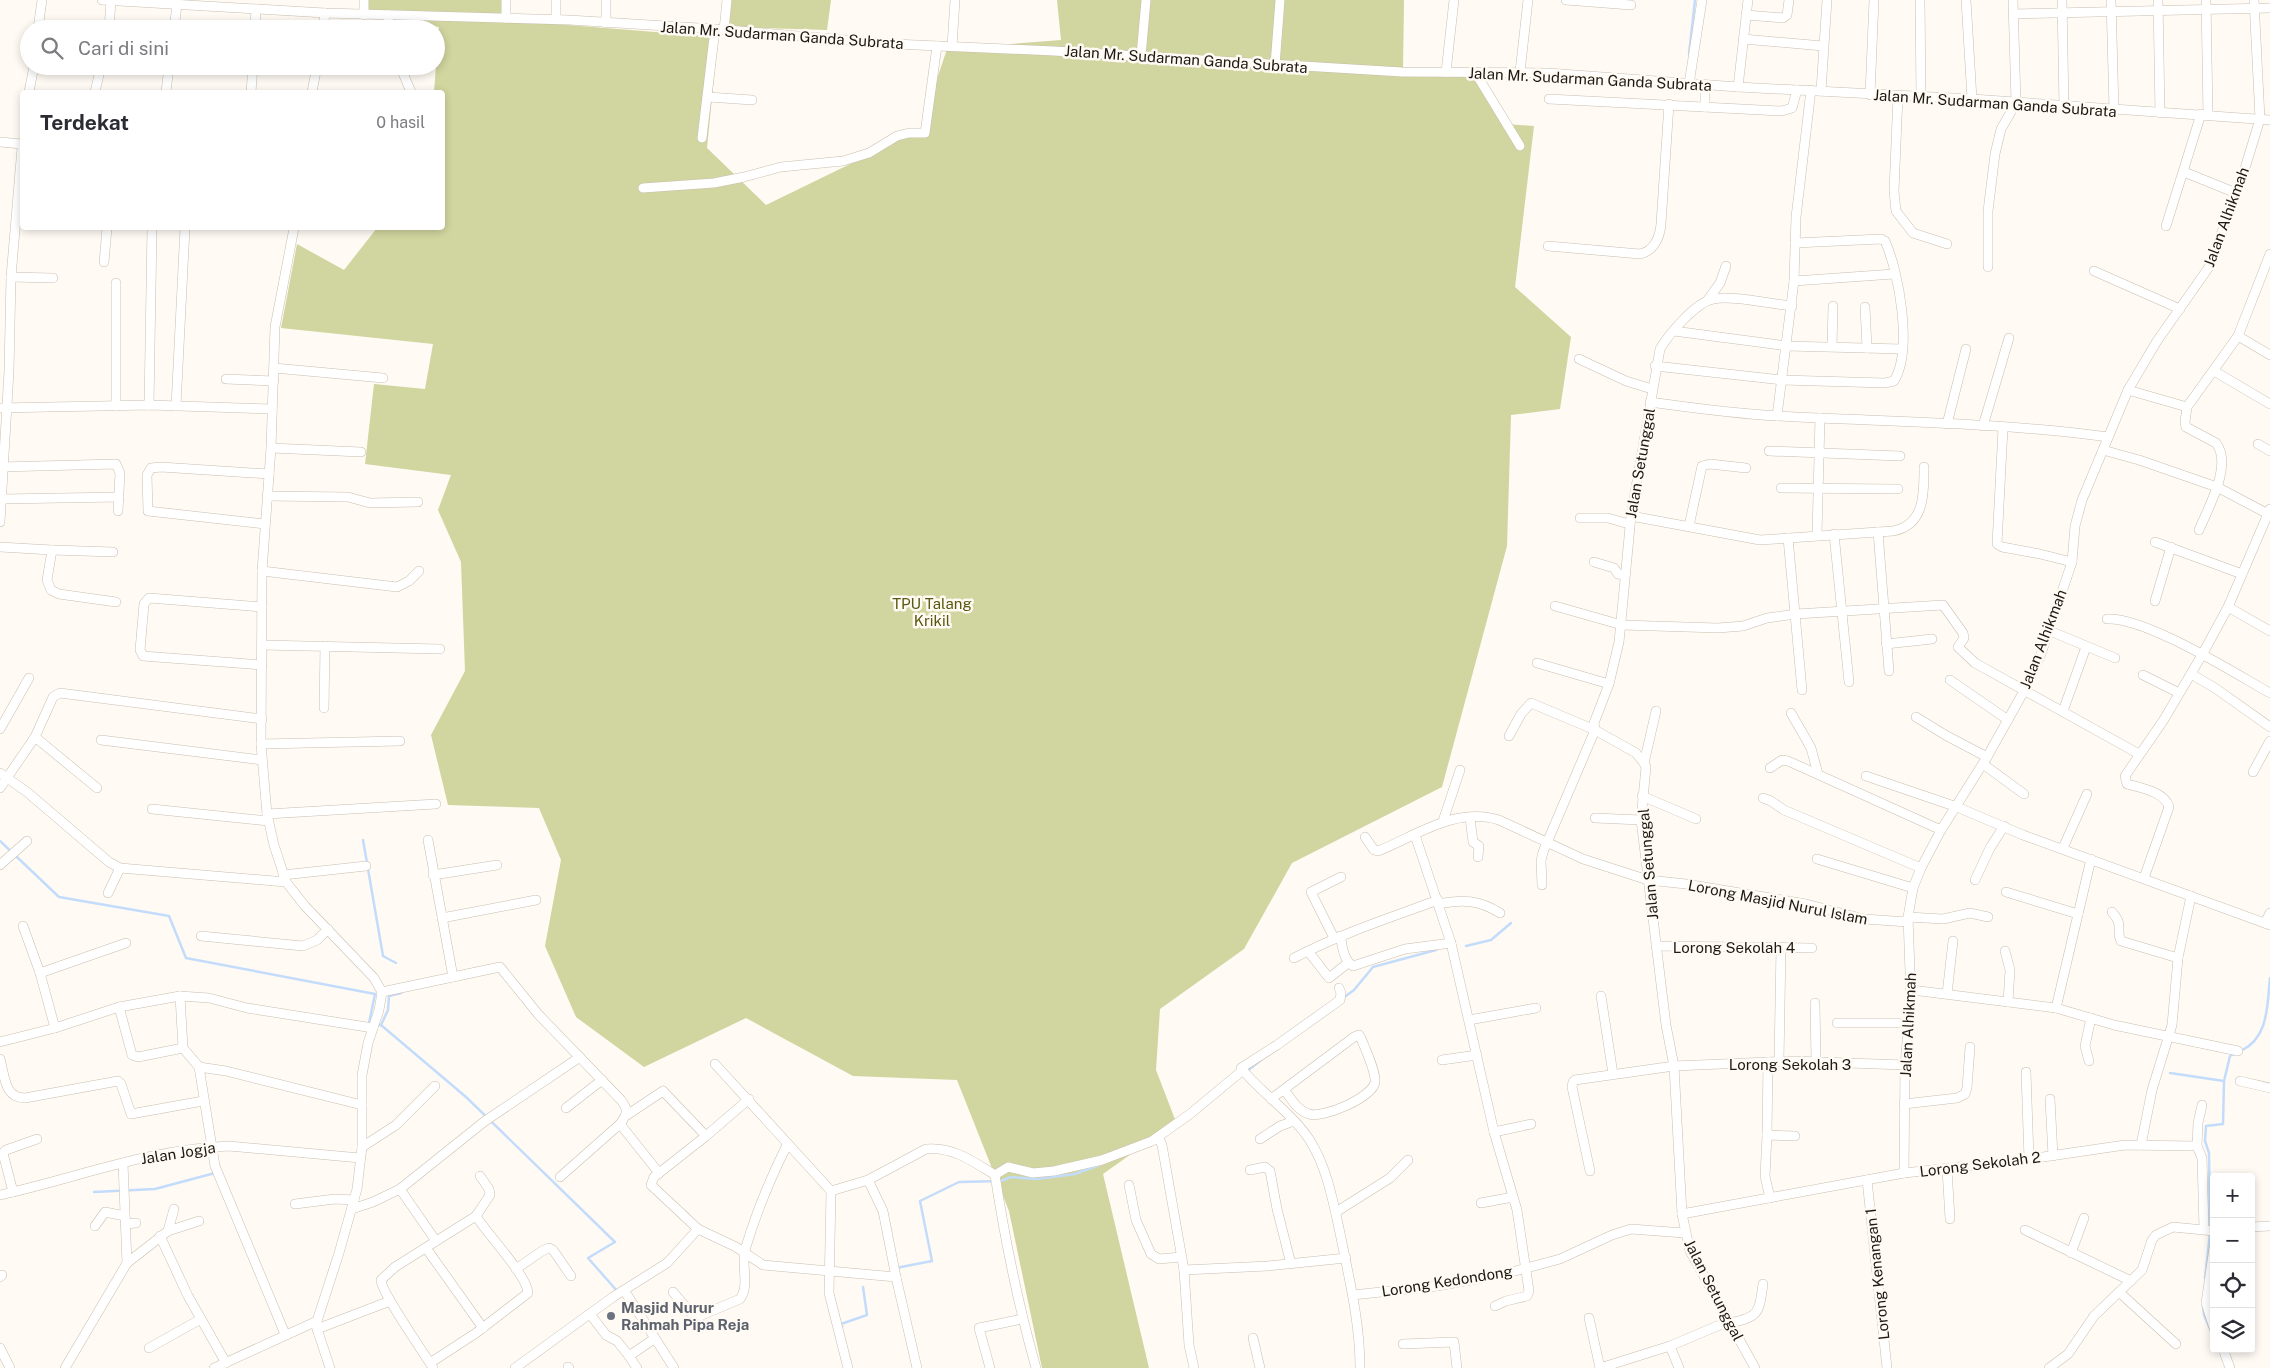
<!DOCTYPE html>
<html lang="id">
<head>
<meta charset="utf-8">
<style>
	body { margin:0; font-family:"Public Sans",sans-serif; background:#f2f2f3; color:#2b2b33 }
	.controls { position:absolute; right:15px; bottom:15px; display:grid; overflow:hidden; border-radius:5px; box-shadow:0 2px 8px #0003 }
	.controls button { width:45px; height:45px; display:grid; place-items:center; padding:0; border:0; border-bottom:1px solid #e1e1e2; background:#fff; color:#2b2b33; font:25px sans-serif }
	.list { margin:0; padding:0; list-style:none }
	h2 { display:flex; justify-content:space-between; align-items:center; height:65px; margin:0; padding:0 20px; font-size:21px }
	h2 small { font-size:16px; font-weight:400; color:#7c7c81 }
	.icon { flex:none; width:28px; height:28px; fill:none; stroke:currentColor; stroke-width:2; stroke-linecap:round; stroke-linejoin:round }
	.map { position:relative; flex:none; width:2270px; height:1368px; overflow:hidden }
	.search { position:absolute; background:#fff; box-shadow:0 2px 8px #0003; left:20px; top:20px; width:425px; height:55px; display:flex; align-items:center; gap:12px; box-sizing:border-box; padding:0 18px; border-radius:28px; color:#7c7c81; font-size:19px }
	.panel { position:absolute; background:#fff; box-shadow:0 2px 8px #0003; left:20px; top:90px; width:425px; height:140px; border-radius:5px }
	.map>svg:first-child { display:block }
</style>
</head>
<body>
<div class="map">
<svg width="2270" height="1368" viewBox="0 0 2270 1368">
	<rect width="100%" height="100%" fill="#fffaf3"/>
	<g fill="#d1d59f">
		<polygon points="364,0 504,0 504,20 718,37 707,148 766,205 920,130 947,49 1061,40 1057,0 1404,0 1403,69 1473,77 1505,124 1534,126 1515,287 1571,337 1560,409 1511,415 1507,546 1442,787 1292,863 1244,949 1160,1009 1156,1070 1176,1122 1103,1174 1149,1368 1042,1368 1009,1211 957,1080 853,1076 746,1018 644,1067 576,1017 545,946 561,860 539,808 448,805 431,735 465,671 461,562 438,510 451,475 365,464 374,384 425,389 433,344 281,328 297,244 344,270 377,228 442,228 442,92 434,92 439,27 364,9"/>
		<polygon points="726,0 831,0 827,30 724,27"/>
	</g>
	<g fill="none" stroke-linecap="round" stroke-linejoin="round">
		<g stroke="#c4dcfb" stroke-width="2.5">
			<polyline points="1689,54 1695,0"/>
			<polyline points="363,840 367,863"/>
			<polyline points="0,841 59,897 169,916 186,958 375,994 369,1023 372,1024"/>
			<polyline points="368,869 383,956 396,963"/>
			<polyline points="1466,946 1491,940 1511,923"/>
			<polyline points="1343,998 1354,990 1373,967 1436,950"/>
			<polyline points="378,1025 381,1025 466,1097 615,1242 588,1258 618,1292"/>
			<polyline points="381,1025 388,1010 389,996 401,993"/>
			<path d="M2241 1051C2269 1037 2267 1006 2270 978"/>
			<polyline points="1246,1072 1261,1060"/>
			<polyline points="2170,1073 2224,1081"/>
			<polyline points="94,1192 155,1189 215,1173"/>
			<polyline points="2210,1228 2209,1153 2205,1141 2206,1126 2223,1124 2224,1081 2230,1056 2236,1053"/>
			<polyline points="896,1268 932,1261 920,1201 959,1182 1001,1181 1011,1177 1037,1179 1075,1174 1099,1165"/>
			<polyline points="2205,1278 2210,1234"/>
			<polyline points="2203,1306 2204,1315 2214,1338"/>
			<polyline points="842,1326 841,1324 867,1315 863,1287"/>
		</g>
		<g stroke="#cabeaf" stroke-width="10">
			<g id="minor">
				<polyline points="102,0 325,13 569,20 715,29 894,44 1054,51 1402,72 1548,73 1738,87 1972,99 2270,120"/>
				<polyline points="364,0 364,15"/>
				<polyline points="606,0 606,23"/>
				<polyline points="1566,0 1631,5"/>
				<polyline points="1920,0 1921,97"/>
				<polyline points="1966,0 1972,99"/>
				<polyline points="2062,0 2064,106"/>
				<polyline points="2111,0 2114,110"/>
				<polyline points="2158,0 2160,113"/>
				<polyline points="2206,0 2208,115"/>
				<polyline points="2014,14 2270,8"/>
				<polyline points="388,15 389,29"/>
				<polyline points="1746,15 1783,18 1787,15 1789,0"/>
				<polyline points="506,18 506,0"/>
				<polyline points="556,19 556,0"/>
				<polyline points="38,29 42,0"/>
				<polyline points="109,29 111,1"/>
				<polyline points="174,29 177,5"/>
				<polyline points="255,29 256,9"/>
				<polyline points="323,29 325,13"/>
				<polyline points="724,30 727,0"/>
				<polyline points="1743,39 1823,46"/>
				<polyline points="952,46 955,0"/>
				<polyline points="1141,56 1146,0"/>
				<polyline points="1275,65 1280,0"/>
				<polyline points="400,66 411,92"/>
				<polyline points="1446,72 1454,0"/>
				<polyline points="1475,72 1520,146"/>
				<polyline points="1520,72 1528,0"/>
				<polyline points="1689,84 1702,0"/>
				<polyline points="1738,87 1748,0"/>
				<polyline points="1821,91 1827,0"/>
				<polyline points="29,92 34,66"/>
				<polyline points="95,92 101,66"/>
				<polyline points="166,92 169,66"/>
				<polyline points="251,92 253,66"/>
				<polyline points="312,92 317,66"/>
				<polyline points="1870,95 1874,0"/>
				<polyline points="1898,96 1894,191 1896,211 1913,233 1947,244"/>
				<polyline points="708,97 752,100"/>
				<polyline points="1549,99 1782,111 1792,108 1797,90"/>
				<polyline points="1705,107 1705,85"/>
				<polyline points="702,138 715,29"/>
				<polyline points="0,142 22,144"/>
				<polyline points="2184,172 2236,193"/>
				<polyline points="643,188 714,183 744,177 781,167 843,161 869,153 897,136 909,133 925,133 937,46"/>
				<polyline points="2166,226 2201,114"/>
				<polyline points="294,228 275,327 271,448 262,571 261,744 267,814 274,845 286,882 305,906 374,978 382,992 379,1010 368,1043 362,1075 362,1147 357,1189 339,1253 317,1321 317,1329 330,1368"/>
				<path d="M1548 246 1640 254C1654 251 1660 237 1661 224L1669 104"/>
				<polyline points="104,262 107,228"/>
				<polyline points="1988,267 1988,211 1995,154 2001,129 2016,103 2013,0"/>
				<polyline points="2094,271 2180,309"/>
				<polyline points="11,277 53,278"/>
				<polyline points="1794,281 1894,274"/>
				<polyline points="1707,301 1720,283 1726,266"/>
				<polyline points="1865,307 1867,348"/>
				<polyline points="1674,331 1787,346 1902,349"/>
				<polyline points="2238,336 2270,355"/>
				<polyline points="1832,346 1833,306"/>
				<polyline points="1579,359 1626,381 1652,389"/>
				<path d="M1655 366 1782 380 1885 383 1894 381C1913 350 1899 272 1885 241L1881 239 1795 243"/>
				<polyline points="274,368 383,378"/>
				<polyline points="2214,371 2270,404"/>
				<polyline points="226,379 274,381"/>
				<polyline points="2128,390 2187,407"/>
				<path d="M1650 402C1693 408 1736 414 1779 416 1888 422 1999 422 2108 437"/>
				<polyline points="149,405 152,228"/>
				<polyline points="116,406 116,283"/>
				<polyline points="176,406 185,228"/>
				<polyline points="0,408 149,405 272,409"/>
				<polyline points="1777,416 1794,281 1796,217 1811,90"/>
				<polyline points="1947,424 1966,349"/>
				<polyline points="1983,426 2009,338"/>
				<polyline points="2003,428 1997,544 2002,547 2040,554 2072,562"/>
				<polyline points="2258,444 2270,451"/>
				<polyline points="271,448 361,452"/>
				<polyline points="2103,450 2139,460 2217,487 2270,515"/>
				<polyline points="1769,451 1900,456"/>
				<polyline points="0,467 116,464 120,473 118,511"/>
				<polyline points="1781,488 1898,489"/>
				<polyline points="267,496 348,497 370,503 418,502"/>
				<polyline points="2,499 119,497"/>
				<path d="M1631 516 1760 540 1893 531C1925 525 1924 493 1924 467"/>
				<polyline points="1580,518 1608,518 1629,524"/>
				<polyline points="0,522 9,371 11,277 22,148"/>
				<polyline points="265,524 148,511 147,475 151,468 161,467 269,474"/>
				<polyline points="1689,526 1702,466 1710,464 1746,468"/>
				<path d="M2199 530C2208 508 2233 465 2216 443L2186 427 2185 422 2187 407 2238 336 2270 254"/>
				<polyline points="1878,532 1889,671"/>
				<polyline points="1834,534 1849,682"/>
				<polyline points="1817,535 1820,418"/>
				<polyline points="1788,538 1802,690"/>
				<polyline points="2155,542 2242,574"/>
				<polyline points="0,547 52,550 47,580 51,590 59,594 116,602"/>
				<polyline points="52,550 113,552"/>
				<polyline points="1594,562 1614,568 1618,574 1624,575"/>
				<polyline points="262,571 397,587 409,581 419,571"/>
				<polyline points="2155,601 2171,547"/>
				<polyline points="1555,606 1622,625 1718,628 1743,626 1767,618 1796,614 1943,605 1963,633 1964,638 1958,647 1975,663 2139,754"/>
				<polyline points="262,607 149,598 144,604 140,650 143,656 262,665"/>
				<polyline points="2228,607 2270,631"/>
				<path d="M2107 619C2146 617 2234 673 2270 693"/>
				<polyline points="2050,631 2115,658"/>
				<polyline points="1886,644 1932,639"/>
				<polyline points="262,645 440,649"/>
				<polyline points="1537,663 1609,684"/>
				<polyline points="2191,674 2215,688 2270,727"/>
				<polyline points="2143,675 2179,693"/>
				<polyline points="1950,680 2008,720"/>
				<polyline points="324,708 325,646"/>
				<polyline points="2063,711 2086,647"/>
				<polyline points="1791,713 1811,748 1818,774"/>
				<polyline points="1916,717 1947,736 1987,757"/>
				<polyline points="0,729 29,678"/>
				<polyline points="1509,736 1521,714 1531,703 1595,730 1543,852 1541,861 1542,885"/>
				<polyline points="35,737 97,788"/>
				<polyline points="101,740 262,760"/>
				<polyline points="261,744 400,741"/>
				<polyline points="1644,763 1656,711"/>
				<polyline points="1983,764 2024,794"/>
				<polyline points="1770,768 1782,760 1788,761 1941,830"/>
				<polyline points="2253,772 2270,741"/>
				<polyline points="0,773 27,792 109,862 120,868 286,882"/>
				<polyline points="1866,776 1957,807 2023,835 2270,925"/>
				<polyline points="0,788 35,737 53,697 60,693 262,719"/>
				<polyline points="1642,796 1696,819"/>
				<polyline points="1763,798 1771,801 1784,810 1921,868"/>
				<polyline points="152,809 268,821"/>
				<polyline points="267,814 436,804"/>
				<polyline points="1470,818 1473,842 1479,846 1478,857"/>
				<polyline points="1595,818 1641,820"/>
				<polyline points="1443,821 1460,770"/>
				<polyline points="1415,835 1451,943 1494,1132 1517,1210 1529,1291 1527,1296 1506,1301 1495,1306"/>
				<path d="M1365 837 1374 850 1378 851C1416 836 1456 806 1499 820L1583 859 1648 880 1686 884 1806 904 1864 919 1908 922"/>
				<polyline points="428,840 453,977"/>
				<polyline points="2063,848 2087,794"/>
				<polyline points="1817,859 1913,888"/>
				<polyline points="0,865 27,841"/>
				<polyline points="283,875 366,866"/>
				<polyline points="433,875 497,865"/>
				<path d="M2144 878 2169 807C2165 792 2141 788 2127 784L2125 776 2163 721 2202 655 2228 607 2270 509"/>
				<polyline points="1975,880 1990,848 2004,826"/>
				<polyline points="2006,892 2078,914"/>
				<polyline points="108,893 120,868"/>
				<path d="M1439 904C1463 899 1479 900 1500 913"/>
				<path d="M2112 912C2125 927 2115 929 2121 941L2178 958"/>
				<polyline points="1908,917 1943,919 1970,913 1988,917"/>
				<polyline points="442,918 536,900"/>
				<polyline points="2265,923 2270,913"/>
				<polyline points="23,926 40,973 55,1028"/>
				<polyline points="201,936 303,946 317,940 328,929"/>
				<path d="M1340 936C1343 947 1343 960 1353 966L1405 949 1451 943"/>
				<polyline points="1334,938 1311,892 1341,877"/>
				<polyline points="1656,946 1812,948"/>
				<polyline points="1308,951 1329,978 1348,963"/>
				<polyline points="2005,951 2010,970 2008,1002"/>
				<path d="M1294 958C1340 934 1389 918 1438 900"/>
				<polyline points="40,973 126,943"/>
				<path d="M1339 988 1341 993 1340 1000 1277 1045 1241 1068C1261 1093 1291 1112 1309 1139 1327 1167 1333 1201 1340 1233 1349 1278 1360 1322 1360 1368"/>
				<polyline points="1912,990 2056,1008 2114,1025 2238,1051"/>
				<path d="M382 992 500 967 538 1014 621 1100C629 1110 627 1115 620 1124L560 1177"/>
				<polyline points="1947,994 1953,941"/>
				<polyline points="180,996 183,1048 199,1067"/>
				<polyline points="1601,996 1613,1074"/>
				<polyline points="1815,1003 1816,1062"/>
				<polyline points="119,1007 132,1055 138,1057 183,1048"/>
				<polyline points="2056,1008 2091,859"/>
				<polyline points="1469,1020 1536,1008"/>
				<polyline points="1837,1023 1910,1023"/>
				<polyline points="0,1042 55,1028 119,1007 180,996 209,998 247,1008 373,1028"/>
				<path d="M0 1059C5 1076 4 1098 25 1098L118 1081 121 1084 131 1114 203 1101"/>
				<polyline points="1442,1060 1477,1055"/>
				<polyline points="1779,1061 1781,947"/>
				<polyline points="2089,1061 2085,1046 2091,1018"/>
				<path d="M715 1064 831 1191 868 1180 926 1149C952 1146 974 1162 995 1175"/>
				<polyline points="2026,1072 2029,1159"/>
				<polyline points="2240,1081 2270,1088"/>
				<polyline points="749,1099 706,1136 654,1177 651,1185 698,1229 736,1247 763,1265 896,1277 917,1368"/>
				<path d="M1271 1099 1354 1037 1359 1035 1361 1038C1365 1049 1376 1071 1375 1082 1373 1097 1323 1119 1309 1114 1298 1111 1292 1100 1285 1091"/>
				<polyline points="2050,1099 2053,1156"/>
				<polyline points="1904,1104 1957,1098 1965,1094 1967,1088 1970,1047"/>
				<polyline points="566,1108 602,1080"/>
				<polyline points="627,1115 663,1091 706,1136"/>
				<polyline points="620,1124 659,1173"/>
				<polyline points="1494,1132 1531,1124"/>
				<polyline points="1767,1135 1768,1062"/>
				<polyline points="1158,1137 1162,1145 1184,1270 1189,1345 1194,1368"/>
				<polyline points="1260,1139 1280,1126 1294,1121"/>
				<polyline points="2141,1145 2152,1090 2172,1025 2178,958 2191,896"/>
				<polyline points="2197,1146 2198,1123 2202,1105"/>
				<polyline points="362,1147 396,1125 435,1086"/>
				<polyline points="123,1163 127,1263"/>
				<polyline points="1947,1169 1950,1219"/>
				<polyline points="1250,1170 1265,1167 1270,1171 1277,1209 1291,1264"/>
				<polyline points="1590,1171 1572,1087 1573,1082 1575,1080 1674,1066 1792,1061 1905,1065"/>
				<polyline points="1904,1173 1905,1065 1911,999 1908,917 1913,888 1921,868 1941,830 1987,757 2024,691 2041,654 2072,562 2075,526 2082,500 2128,390 2157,341 2209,267 2242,178 2260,119 2254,0"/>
				<polyline points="995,1175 1008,1167 1033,1173 1054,1171 1102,1160 1152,1141 1190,1114 1243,1070"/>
				<path d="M995 1175C1005 1240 1018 1304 1036 1368"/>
				<polyline points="868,1180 883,1211 896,1277"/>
				<polyline points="1867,1180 1887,1368"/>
				<polyline points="1129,1185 1136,1220 1151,1254 1159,1259 1181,1257"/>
				<polyline points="400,1189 436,1241"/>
				<polyline points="831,1191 829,1293 848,1368"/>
				<polyline points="13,1192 3,1153 6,1150 37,1139"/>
				<path d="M0 1195C76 1178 150 1149 229 1146L360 1158"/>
				<polyline points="1770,1198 1765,1176 1767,1135 1795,1136"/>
				<polyline points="1481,1203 1513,1197"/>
				<polyline points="295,1204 335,1199 354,1200"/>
				<polyline points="352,1209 373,1202 400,1189 485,1121 580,1057"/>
				<polyline points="1336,1212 1390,1178 1408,1160"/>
				<polyline points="1682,1214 1904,1173 2016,1161 2125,1145 2197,1146 2202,1158 2204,1229"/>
				<polyline points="476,1216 490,1195 489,1189 480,1176"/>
				<polyline points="125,1224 136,1223"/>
				<polyline points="95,1226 105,1212 125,1216"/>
				<polyline points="2251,1227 2270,1226"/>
				<polyline points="2025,1230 2131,1281"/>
				<polyline points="168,1231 174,1209"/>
				<polyline points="160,1236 188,1296 226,1363"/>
				<polyline points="426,1248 483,1328"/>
				<polyline points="2214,1248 2206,1303 2214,1328"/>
				<polyline points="2071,1253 2084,1218"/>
				<polyline points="516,1269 542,1251 549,1248 553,1250 571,1276"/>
				<polyline points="1184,1270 1268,1266 1346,1258"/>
				<polyline points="0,1277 2,1275"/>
				<polyline points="624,1290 674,1368"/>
				<path d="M673 1292 695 1318 740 1299C750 1286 741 1265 745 1250 756 1213 770 1179 787 1145"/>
				<polyline points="2119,1292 2176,1344"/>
				<polyline points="1353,1295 1437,1286 1504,1274 1560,1259 1612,1235 1631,1229 1684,1233"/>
				<polyline points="590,1314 606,1335 617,1341 629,1356"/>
				<polyline points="1589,1318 1600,1368"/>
				<path d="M1730 1323C1760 1317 1759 1312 1763 1284"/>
				<polyline points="317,1329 390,1301"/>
				<polyline points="285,1334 215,1166 199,1067 226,1071 362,1105"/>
				<polyline points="1253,1338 1260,1368"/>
				<polyline points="1403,1344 1454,1342 1457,1368"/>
				<polyline points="1670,1346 1679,1368"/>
				<polyline points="0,1348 10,1368"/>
				<polyline points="149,1348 201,1319"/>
				<polyline points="2223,1349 2230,1368"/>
				<path d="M430 1363 476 1333 528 1293C527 1275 487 1234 476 1216L395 1267 381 1280C381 1292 424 1353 433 1368"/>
				<polyline points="568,1367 569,1368"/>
				<polyline points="65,1368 127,1263 168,1231 199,1221"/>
				<polyline points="214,1368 317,1321"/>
				<polyline points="515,1368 613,1297 667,1263 698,1229"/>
				<polyline points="637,1368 629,1356 654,1339"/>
				<polyline points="990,1368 979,1328 1022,1319"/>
				<polyline points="1600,1368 1670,1346 1729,1321"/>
				<path d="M1755 1368 1690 1251 1682 1214 1674 1066 1666 1025 1641 820 1646 767 1644 763 1636 753 1595 730 1594 723 1609 684 1619 642 1631 516 1660 349C1669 334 1695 303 1713 299 1732 295 1771 304 1792 306"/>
				<polyline points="2049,1368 2068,1354 2094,1316 2142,1270 2152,1240 2156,1235 2173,1227 2214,1231"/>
			</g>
		</g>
		<use href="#minor" stroke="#fff" stroke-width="9"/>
	</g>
	<circle fill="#6b7280" stroke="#fffaf3" stroke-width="2" cx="611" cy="1316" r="5"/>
	<g text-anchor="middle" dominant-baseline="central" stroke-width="5" stroke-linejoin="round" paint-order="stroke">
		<g font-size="15" fill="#1d1913" stroke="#fffaf3">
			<text transform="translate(782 35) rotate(4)">Jalan Mr. Sudarman Ganda Subrata</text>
			<text transform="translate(1186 59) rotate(4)">Jalan Mr. Sudarman Ganda Subrata</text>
			<text transform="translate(1590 79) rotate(3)">Jalan Mr. Sudarman Ganda Subrata</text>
			<text transform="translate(1995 103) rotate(4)">Jalan Mr. Sudarman Ganda Subrata</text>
			<text transform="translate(2226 217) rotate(-70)">Jalan Alhikmah</text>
			<text transform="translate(1640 463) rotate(-80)">Jalan Setunggal</text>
			<text transform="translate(2043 639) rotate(-69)">Jalan Alhikmah</text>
			<text transform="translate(1648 864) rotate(-95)">Jalan Setunggal</text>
			<text transform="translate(1778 902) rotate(11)">Lorong Masjid Nurul Islam</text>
			<text x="1734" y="947">Lorong Sekolah 4</text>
			<text transform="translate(1908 1025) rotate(-87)">Jalan Alhikmah</text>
			<text x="1790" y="1064">Lorong Sekolah 3</text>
			<text transform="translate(178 1153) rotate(-9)">Jalan Jogja</text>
			<text transform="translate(1980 1164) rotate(-7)">Lorong Sekolah 2</text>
			<text transform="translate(1877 1274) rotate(-96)">Lorong Kenangan 1</text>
			<text transform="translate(1447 1281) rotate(-9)">Lorong Kedondong</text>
			<text transform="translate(1714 1290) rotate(63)">Jalan Setunggal</text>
		</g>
		<g font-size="15" fill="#575910" stroke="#fffaf3">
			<text x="932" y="603">TPU Talang<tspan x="932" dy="17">Krikil</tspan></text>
		</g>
		<g font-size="15" font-weight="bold" fill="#5b616d" stroke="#fffaf3" text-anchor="start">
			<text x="621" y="1307">Masjid Nurur<tspan x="621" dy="17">Rahmah Pipa Reja</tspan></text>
		</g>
	</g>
</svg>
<div class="controls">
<button>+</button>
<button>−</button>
<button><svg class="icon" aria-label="locate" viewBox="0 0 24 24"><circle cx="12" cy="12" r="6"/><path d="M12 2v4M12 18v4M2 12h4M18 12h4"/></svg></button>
<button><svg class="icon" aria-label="layers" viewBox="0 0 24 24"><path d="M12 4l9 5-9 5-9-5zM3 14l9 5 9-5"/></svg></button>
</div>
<div class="search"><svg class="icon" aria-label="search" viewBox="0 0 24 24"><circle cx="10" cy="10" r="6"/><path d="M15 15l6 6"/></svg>Cari di sini</div>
<section class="panel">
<h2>Terdekat<small>0 hasil</small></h2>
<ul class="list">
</ul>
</section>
</div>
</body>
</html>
